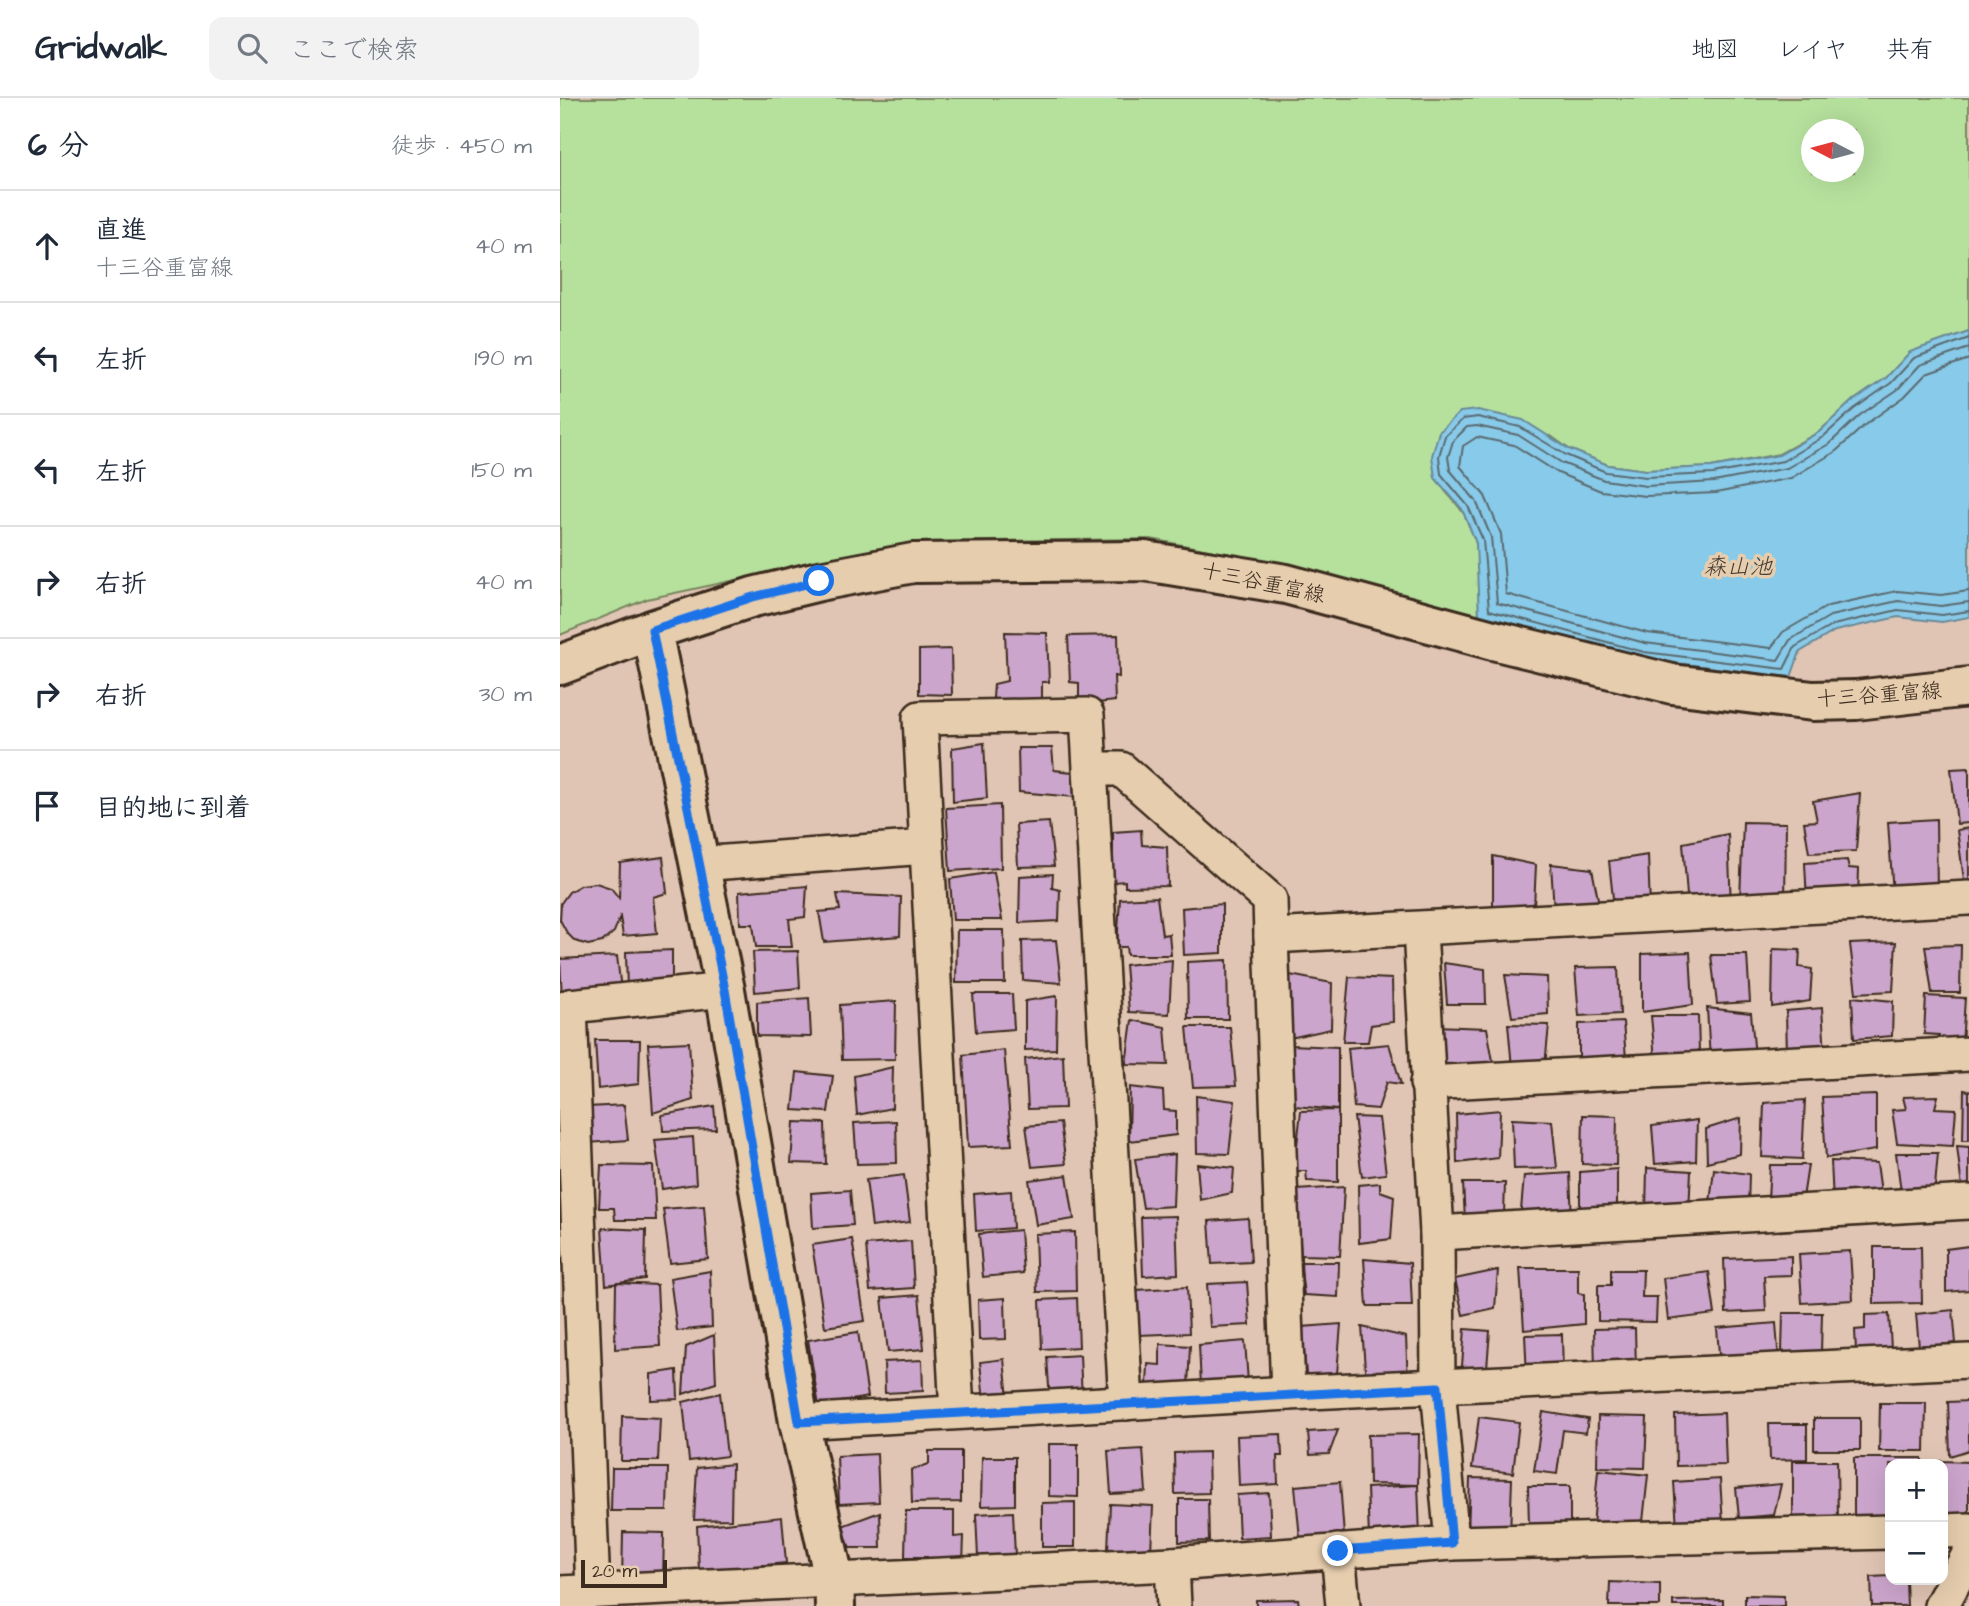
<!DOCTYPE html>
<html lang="ja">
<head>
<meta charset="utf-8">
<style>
	body { margin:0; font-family:"Architects Daughter","Klee One",sans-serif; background:#f2f2f3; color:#1f2937 }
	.controls { position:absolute; right:21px; bottom:21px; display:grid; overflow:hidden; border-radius:14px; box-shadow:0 7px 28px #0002 }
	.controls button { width:63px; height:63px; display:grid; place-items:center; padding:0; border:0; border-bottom:2px solid #e0e1e3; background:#fff; color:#1f2937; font:35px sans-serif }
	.compass { position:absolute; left:1241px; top:21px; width:63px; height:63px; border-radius:50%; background:#fff; box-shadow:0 7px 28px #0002; rotate:276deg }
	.scale { position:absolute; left:21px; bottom:18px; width:86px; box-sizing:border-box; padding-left:7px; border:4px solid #3b2a1e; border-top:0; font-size:19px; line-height:24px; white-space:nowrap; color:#3b2a1e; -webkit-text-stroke:5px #e6cdae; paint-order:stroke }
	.stop { position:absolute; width:21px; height:21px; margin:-16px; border:5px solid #1a73e8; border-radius:50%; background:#fff }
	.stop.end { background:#1a73e8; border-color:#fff; box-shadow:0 2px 7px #0008 }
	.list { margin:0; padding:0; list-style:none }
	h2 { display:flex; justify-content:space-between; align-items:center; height:91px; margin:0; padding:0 28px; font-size:30px }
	h2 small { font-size:23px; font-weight:400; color:#747a83 }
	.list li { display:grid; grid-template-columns:46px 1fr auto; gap:21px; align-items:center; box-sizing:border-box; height:112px; padding:0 28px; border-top:2px solid #e0e1e3 }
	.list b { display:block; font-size:26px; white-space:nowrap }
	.list p { margin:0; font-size:23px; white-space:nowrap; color:#747a83 }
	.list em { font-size:23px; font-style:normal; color:#747a83 }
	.icon { flex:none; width:38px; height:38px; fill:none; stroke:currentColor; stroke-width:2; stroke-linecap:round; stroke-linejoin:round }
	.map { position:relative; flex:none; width:1409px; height:1508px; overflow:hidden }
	header { display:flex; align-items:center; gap:42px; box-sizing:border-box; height:98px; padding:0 35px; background:#fff; border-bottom:2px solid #e0e1e3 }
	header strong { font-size:33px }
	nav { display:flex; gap:38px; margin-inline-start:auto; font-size:24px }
	.search { width:490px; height:63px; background:#f2f2f3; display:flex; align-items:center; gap:18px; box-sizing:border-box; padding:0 24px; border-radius:14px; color:#747a83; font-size:26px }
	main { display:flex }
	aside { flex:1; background:#fff }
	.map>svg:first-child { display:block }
</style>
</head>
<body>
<header>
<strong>Gridwalk</strong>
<div class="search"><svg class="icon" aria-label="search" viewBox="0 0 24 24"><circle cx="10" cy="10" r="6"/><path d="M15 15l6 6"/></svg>ここで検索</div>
<nav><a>地図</a><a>レイヤ</a><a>共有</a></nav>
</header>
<main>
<aside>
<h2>6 分<small>徒歩 · 450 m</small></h2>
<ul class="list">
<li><svg class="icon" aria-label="ahead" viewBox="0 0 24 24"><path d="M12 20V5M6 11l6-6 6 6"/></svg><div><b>直進</b><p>十三谷重富線</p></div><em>40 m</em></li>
<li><svg class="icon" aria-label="left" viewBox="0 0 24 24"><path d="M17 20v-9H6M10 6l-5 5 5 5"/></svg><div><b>左折</b></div><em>190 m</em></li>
<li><svg class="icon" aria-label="left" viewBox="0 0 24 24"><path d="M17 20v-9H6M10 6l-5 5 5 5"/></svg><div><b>左折</b></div><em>150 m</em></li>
<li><svg class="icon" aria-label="right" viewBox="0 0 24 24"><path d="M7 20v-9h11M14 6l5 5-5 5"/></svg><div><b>右折</b></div><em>40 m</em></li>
<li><svg class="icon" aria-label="right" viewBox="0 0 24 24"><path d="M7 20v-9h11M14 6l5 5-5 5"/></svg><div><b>右折</b></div><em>30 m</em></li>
<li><svg class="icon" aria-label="arrive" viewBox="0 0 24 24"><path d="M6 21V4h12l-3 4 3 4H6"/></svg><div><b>目的地に到着</b></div></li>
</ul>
</aside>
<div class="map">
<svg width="1409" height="1508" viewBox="0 0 1409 1508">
	<rect width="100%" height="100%" fill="#e1c5b4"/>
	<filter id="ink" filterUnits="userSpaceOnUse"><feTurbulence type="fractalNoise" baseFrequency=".0143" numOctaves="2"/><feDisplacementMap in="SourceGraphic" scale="14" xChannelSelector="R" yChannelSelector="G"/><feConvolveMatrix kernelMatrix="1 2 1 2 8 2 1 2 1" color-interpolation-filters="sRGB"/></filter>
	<g filter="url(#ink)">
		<path fill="#b6e19d" stroke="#78865e" stroke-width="2" fill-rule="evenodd" d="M0 0H1409V233L1350 254 1326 280 1290 305 1259 334 1219 356 1151 369 1086 372 1048 367 1009 351 991 338 879 334C859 400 905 390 916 446 920 468 918 494 919 517L744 470 591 441 354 444 87 501 0 537ZM1252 32H1294V74H1252Z"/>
		<polygon fill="#88cae9" stroke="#698a98" stroke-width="2" points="1409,233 1409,519 1382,524 1338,519 1275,533 1240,554 1231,579 1082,561 919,517 916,445 902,411 875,380 872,358 879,334 900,314 918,312 963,322 1009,351 1048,367 1086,372 1151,369 1219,357 1259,334 1290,305 1326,280 1350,254"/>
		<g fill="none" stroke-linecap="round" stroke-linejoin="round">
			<g stroke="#5a6a6f" stroke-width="2">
				<polyline points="1409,240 1354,260 1331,285 1294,311 1263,339 1223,363 1153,376 1086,379 1046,374 1006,357 960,329 918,319 903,321 885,338 879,358 881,376 908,408 923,442 929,512 1084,554 1224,571 1235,549 1273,527 1338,512 1382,517 1409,513"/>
				<polyline points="1409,250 1360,267 1337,292 1300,317 1269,346 1227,370 1154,384 1086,388 1044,382 1002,365 958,337 917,328 907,329 893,343 888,359 890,372 916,403 931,439 937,505 1085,545 1218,562 1230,542 1270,518 1338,503 1381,508 1409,504"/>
				<polyline points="1409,261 1366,276 1344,299 1306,326 1275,354 1231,380 1156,395 1086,398 1041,393 998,375 954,347 917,339 903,348 900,368 925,398 941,436 946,496 1087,535 1211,550 1223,534 1268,508 1337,493 1381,497 1409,493"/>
			</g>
		</g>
		<g fill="#cca5cc" stroke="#3b2a1e" stroke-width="2">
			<polygon points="445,534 487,535 489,584 482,584 482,613 432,614 434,586 447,583"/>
			<polygon points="558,537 559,579 554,578 555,603 519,607 519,585 510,584 508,538"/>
			<polygon points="391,551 392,597 359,596 359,552"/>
			<polygon points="424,645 427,700 393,704 392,650"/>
			<polygon points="458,650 492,650 494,672 513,674 514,699 459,694"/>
			<polygon points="1409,670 1409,725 1397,726 1391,671"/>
			<polygon points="1300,695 1296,753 1249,755 1244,724 1257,723 1253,703"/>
			<polygon points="440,707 441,770 390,773 386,710"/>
			<polygon points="1376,721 1377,795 1333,797 1328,724"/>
			<polygon points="489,724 494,768 458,769 456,726"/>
			<polygon points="1183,724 1226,725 1225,804 1180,802"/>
			<polygon points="1409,730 1409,789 1405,789 1397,732"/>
			<polygon points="581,732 582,747 607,749 608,788 565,789 565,783 553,784 553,734"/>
			<polygon points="1168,736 1171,807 1128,811 1123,745"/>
			<polygon points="1088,757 1090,809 1054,810 1049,763"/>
			<polygon points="933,758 976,767 974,809 933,814"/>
			<polygon points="103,759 107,795 93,799 97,835 63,838 60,819 54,834 42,844 28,847 15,843 7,835 0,822 1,805 9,794 21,787 36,785 51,790 59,800 60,765"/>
			<polygon points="1287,762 1289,770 1299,771 1298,801 1247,804 1245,765"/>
			<polygon points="991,766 1032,771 1040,811 994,813"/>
			<polygon points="434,774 442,822 393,822 390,781"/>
			<polygon points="493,776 492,790 500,792 499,823 459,825 460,778"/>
			<polygon points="247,788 245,819 229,821 232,849 196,849 193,826 180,826 179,794"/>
			<polygon points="277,796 341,799 340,838 264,844 259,814 280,812"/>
			<polygon points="597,799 602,837 609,836 611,857 567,857 566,849 557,849 560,801"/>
			<polygon points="662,806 662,855 624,857 622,810"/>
			<polygon points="397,832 444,832 445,885 396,885"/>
			<polygon points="496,842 501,885 463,882 462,843"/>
			<polygon points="1336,844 1333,893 1296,895 1290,846"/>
			<polygon points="1401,847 1400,895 1372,895 1365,848"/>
			<polygon points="1213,851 1240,852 1239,869 1252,871 1250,903 1212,909"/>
			<polygon points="112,852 112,891 67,894 66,854"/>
			<polygon points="238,853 240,890 195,894 193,854"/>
			<polygon points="1130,854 1133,907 1082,914 1082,856"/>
			<polygon points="1151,857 1187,857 1190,904 1157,906"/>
			<polygon points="57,858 61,892 2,901 0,861"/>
			<polygon points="612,862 609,916 569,914 565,867"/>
			<polygon points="667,862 668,921 628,921 627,864"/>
			<polygon points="884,865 925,871 926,906 887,906"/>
			<polygon points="1058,869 1060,916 1019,918 1015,870"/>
			<polygon points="730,877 772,885 771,931 730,940"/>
			<polygon points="945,877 987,879 988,916 952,919"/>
			<polygon points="789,879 832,881 833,924 811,927 808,944 783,944"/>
			<polygon points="413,896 452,896 454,931 416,934"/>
			<polygon points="497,898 496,951 465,952 465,903"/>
			<polygon points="1366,898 1405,900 1402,947 1378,943 1379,937 1364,936"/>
			<polygon points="1292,899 1333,903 1332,938 1294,941"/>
			<polygon points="249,900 251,939 197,938 197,904"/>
			<polygon points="336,903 335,961 282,962 280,907"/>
			<polygon points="1147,910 1191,915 1195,959 1150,963"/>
			<polygon points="1262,910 1265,956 1227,958 1226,913"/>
			<polygon points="1091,918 1138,918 1139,955 1095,961"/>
			<polygon points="572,922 605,929 608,967 566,966"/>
			<polygon points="1063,924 1066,960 1019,963 1019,926"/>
			<polygon points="948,926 989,927 984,978 953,980"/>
			<polygon points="875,928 927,930 935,974 878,977"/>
			<polygon points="627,929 670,929 676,988 633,989"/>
			<polygon points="35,942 80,942 79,986 38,991"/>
			<polygon points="129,944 133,1002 93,1015 88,946"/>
			<polygon points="829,946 841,986 827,984 818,1011 794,1009 788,950"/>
			<polygon points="730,947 778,949 778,1012 735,1008"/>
			<polygon points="444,952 452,1047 408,1049 403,957"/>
			<polygon points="503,957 505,1010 468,1011 465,961"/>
			<polygon points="333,969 332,1010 297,1017 294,978"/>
			<polygon points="237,974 273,978 268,1014 233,1012"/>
			<polygon points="570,989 603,993 604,1012 616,1013 616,1037 569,1043"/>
			<polygon points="1404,992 1409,993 1409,1042 1403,1042"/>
			<polygon points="1316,997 1316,1052 1266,1060 1262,999"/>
			<polygon points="636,998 675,1003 669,1056 637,1055"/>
			<polygon points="1378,998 1375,1010 1396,1011 1393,1048 1337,1045 1332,1012 1346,1011 1343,999"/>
			<polygon points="1245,1002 1242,1061 1202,1059 1204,1005"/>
			<polygon points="64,1007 68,1042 28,1045 28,1009"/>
			<polygon points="154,1008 156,1031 103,1033 102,1017"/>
			<polygon points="778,1012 778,1084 747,1083 746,1073 734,1073 741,1013"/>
			<polygon points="940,1012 938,1060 897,1065 896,1016"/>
			<polygon points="1023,1017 1057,1018 1056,1067 1022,1066"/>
			<polygon points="794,1019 819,1020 826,1076 802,1079"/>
			<polygon points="1181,1020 1180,1056 1147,1064 1146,1031"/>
			<polygon points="952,1021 992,1023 997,1070 954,1071"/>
			<polygon points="1137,1022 1136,1063 1095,1066 1092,1028"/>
			<polygon points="336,1023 337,1065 297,1066 294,1025"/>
			<polygon points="234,1024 265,1025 266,1066 231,1065"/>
			<polygon points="500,1025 506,1066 472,1069 466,1028"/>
			<polygon points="133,1039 136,1086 102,1091 95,1042"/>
			<polygon points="1397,1048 1409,1049 1409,1098 1403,1099"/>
			<polygon points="1336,1055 1378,1055 1374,1100 1342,1102"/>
			<polygon points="615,1056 613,1108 583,1110 575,1061"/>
			<polygon points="1271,1063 1317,1065 1323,1109 1273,1104"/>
			<polygon points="637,1066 674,1070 672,1095 640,1102"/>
			<polygon points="41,1067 93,1068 96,1122 55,1122 54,1110 39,1110"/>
			<polygon points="1210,1067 1248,1067 1242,1107 1208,1102"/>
			<polygon points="1087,1070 1131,1073 1129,1113 1086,1114"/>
			<polygon points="1057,1071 1057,1118 1020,1119 1020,1074"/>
			<polygon points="1154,1071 1189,1076 1188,1111 1149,1113"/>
			<polygon points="1010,1075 1012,1122 960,1124 964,1078"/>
			<polygon points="344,1077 350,1124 312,1129 306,1082"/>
			<polygon points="507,1077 514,1121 476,1127 469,1082"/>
			<polygon points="820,1085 820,1093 834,1098 831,1141 799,1145 798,1087"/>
			<polygon points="903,1085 945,1085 944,1117 905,1122"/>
			<polygon points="784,1089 780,1158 741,1157 736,1092"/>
			<polygon points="290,1092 293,1127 253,1130 251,1095"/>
			<polygon points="451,1093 453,1130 416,1133 414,1096"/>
			<polygon points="144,1108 148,1161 110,1165 103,1111"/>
			<polygon points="616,1118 618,1176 583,1178 581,1119"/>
			<polygon points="688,1120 691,1164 652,1166 649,1123"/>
			<polygon points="42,1130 86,1132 85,1181 46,1187"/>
			<polygon points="460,1132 463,1175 423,1179 419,1136"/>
			<polygon points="515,1134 516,1193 477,1194 475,1136"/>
			<polygon points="292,1141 305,1223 265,1229 252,1147"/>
			<polygon points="351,1143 354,1190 310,1193 306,1147"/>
			<polygon points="1409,1148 1409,1192 1386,1194 1386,1151"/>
			<polygon points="1314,1149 1361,1149 1362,1205 1314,1206"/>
			<polygon points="1290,1153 1293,1202 1242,1205 1239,1156"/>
			<polygon points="1231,1158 1231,1177 1204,1178 1206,1213 1166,1215 1164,1161"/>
			<polygon points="804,1161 850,1165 852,1208 807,1208"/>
			<polygon points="740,1164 779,1164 778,1199 744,1197"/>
			<polygon points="960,1170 1018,1170 1018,1195 1024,1196 1024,1226 964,1232"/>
			<polygon points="938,1172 935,1210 903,1217 895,1181"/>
			<polygon points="1051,1172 1083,1172 1082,1199 1097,1199 1096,1224 1038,1223 1038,1187 1051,1187"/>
			<polygon points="150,1173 152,1229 117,1233 110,1180"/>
			<polygon points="1149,1174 1155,1216 1108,1222 1103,1180"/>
			<polygon points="687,1184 690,1227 650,1229 647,1186"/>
			<polygon points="56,1185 97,1187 100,1248 55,1251"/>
			<polygon points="627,1189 629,1235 578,1237 576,1192"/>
			<polygon points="359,1197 364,1251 328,1254 322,1200"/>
			<polygon points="445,1200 446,1241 419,1242 418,1202"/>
			<polygon points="517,1200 519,1249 482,1251 480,1202"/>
			<polygon points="1393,1212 1396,1245 1359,1249 1356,1216"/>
			<polygon points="1223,1215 1262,1215 1261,1255 1222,1254"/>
			<polygon points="1329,1216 1331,1251 1296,1253 1295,1232 1305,1231 1305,1217"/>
			<polygon points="1216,1225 1219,1265 1160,1269 1157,1230"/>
			<polygon points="781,1226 776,1288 747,1288 742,1229"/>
			<polygon points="802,1229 846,1239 848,1285 806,1285"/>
			<polygon points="1075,1230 1076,1272 1035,1272 1034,1231"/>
			<polygon points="905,1231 930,1233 926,1282 901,1280"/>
			<polygon points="298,1234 308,1299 259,1308 248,1242"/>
			<polygon points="1002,1236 1003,1278 967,1279 965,1237"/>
			<polygon points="154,1237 156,1285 123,1296 126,1249"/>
			<polygon points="685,1243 688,1284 641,1288 639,1247"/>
			<polygon points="600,1246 630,1248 628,1289 587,1287 588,1266 600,1267"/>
			<polygon points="520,1257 522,1302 490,1304 487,1259"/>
			<polygon points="444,1261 448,1300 424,1303 420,1264"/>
			<polygon points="362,1262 363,1293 325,1295 324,1264"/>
			<polygon points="117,1272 118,1301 91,1302 91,1276"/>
			<polygon points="160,1295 167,1358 129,1363 123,1304"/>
			<polygon points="1409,1303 1409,1352 1390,1358 1388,1304"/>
			<polygon points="1320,1305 1366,1305 1365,1353 1319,1353"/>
			<polygon points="983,1314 1028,1321 1026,1335 1003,1332 997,1376 974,1373"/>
			<polygon points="1164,1315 1166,1367 1116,1368 1115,1317"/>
			<polygon points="62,1318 100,1320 98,1363 61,1363"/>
			<polygon points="1038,1318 1087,1319 1085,1370 1037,1369"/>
			<polygon points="919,1319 959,1324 953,1375 912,1370"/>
			<rect x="1254" y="1320" width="46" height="32"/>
			<polygon points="1209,1326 1247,1326 1247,1361 1210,1362"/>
			<polygon points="778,1332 769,1356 750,1357 748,1334"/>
			<polygon points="721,1336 722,1358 717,1358 718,1386 679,1388 677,1338"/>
			<polygon points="859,1336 858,1387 809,1386 808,1337"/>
			<polygon points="489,1346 518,1346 518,1399 489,1398"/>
			<polygon points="583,1351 586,1394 551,1396 548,1353"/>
			<polygon points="369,1353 401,1353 401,1404 352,1405 351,1372 369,1366"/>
			<polygon points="648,1354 649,1395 615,1396 614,1355"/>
			<polygon points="317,1356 319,1404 279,1406 277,1358"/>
			<polygon points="422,1359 455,1359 455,1407 421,1408"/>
			<polygon points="1294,1360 1362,1360 1362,1366 1330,1366 1330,1424 1294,1424"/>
			<polygon points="1233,1363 1277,1363 1278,1423 1233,1424"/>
			<polygon points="1380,1363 1409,1364 1409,1416 1383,1415 1383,1366"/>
			<polygon points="172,1366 171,1421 134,1422 137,1370"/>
			<polygon points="52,1370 108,1370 107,1413 51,1413"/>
			<polygon points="1038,1372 1088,1377 1082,1433 1033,1428"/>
			<polygon points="910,1380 952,1381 950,1438 908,1436"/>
			<polygon points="1160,1381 1163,1426 1117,1429 1114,1384"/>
			<polygon points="780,1384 784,1438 740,1441 735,1388"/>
			<polygon points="1221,1386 1214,1417 1179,1420 1176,1390"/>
			<polygon points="858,1387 860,1437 809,1439 807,1390"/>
			<polygon points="968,1388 1010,1388 1010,1427 969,1428"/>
			<polygon points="709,1395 711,1438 679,1440 677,1397"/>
			<polygon points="619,1401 648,1401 649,1443 619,1444"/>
			<polygon points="515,1404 515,1449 482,1449 482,1405"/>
			<polygon points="550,1406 593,1408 591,1454 548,1452"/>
			<polygon points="346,1413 394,1413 394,1439 404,1438 403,1466 367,1466 367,1459 345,1459"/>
			<polygon points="320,1414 321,1450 290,1450 282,1428"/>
			<polygon points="453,1414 455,1458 418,1460 416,1416"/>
			<polygon points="222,1419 226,1465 139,1473 137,1428"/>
			<polygon points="63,1434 104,1435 103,1484 62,1484"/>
			<polygon points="1330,1478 1330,1482 1346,1482 1347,1508 1312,1508 1311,1479"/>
			<polygon points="1050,1484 1100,1486 1100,1508 1049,1508"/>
			<polygon points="1185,1497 1224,1498 1224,1508 1185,1508"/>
			<polygon points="738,1501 739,1508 696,1508 696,1502"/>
			<polygon points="1163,1502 1163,1508 1113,1508 1113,1503"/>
		</g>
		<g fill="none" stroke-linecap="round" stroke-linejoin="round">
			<g stroke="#3b2a1e" stroke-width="38">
				<g id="street">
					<polyline points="532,671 561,671 710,802 711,838 1409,800"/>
					<polyline points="139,766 366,749"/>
					<polyline points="860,832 877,1135 878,1289 892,1445"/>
					<polyline points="711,838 728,1295"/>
					<polyline points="10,908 33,1493"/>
					<polyline points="0,913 10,908 165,892"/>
					<polyline points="867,985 1409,956"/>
					<polyline points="877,1135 1409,1104"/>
					<polyline points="397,1314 360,620 527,617 566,1305"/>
					<polyline points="239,1324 728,1295 1409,1263"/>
					<polyline points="1383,1433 1409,1432"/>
					<polyline points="778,1453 783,1508"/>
					<polyline points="612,1466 614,1508"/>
					<polyline points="0,1495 612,1466 892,1445 1330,1434"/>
					<polyline points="1381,1508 1409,1456"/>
				</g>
			</g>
			<g stroke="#3b2a1e" stroke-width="44">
				<g id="secondary">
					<polyline points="92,532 165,892 239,1324 274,1481 275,1508"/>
					<polyline points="0,567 92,532 193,499 259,483 353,465 585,463 726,486 933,542 1112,586 1253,603 1296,602 1409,589"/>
				</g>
			</g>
			<use href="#street" stroke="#e6cdae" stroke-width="33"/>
			<use href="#secondary" stroke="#e6cdae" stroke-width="38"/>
		</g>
	</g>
	<g fill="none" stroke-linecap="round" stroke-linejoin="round" filter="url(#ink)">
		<polyline stroke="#1a73e8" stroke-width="9" points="259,483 193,499 92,532 165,892 239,1324 878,1289 892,1445 778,1453"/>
	</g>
	<g text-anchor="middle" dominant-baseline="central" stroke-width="7" stroke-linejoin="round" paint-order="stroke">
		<g font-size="21" fill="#3b2a1e" stroke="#e6cdae">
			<text transform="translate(703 485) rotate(12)">十三谷重富線</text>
			<text transform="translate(1319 597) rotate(-4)">十三谷重富線</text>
		</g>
		<g font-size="23" font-style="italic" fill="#433a32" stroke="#e6cdae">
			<text x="1178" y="469">森山池</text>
		</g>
	</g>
</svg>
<div class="controls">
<button>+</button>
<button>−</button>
</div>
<svg class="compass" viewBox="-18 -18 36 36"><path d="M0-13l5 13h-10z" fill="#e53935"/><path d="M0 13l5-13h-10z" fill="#747a83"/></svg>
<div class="scale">20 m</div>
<div class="stop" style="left:259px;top:483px"></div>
<div class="stop end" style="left:778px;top:1453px"></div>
</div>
</main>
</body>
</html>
